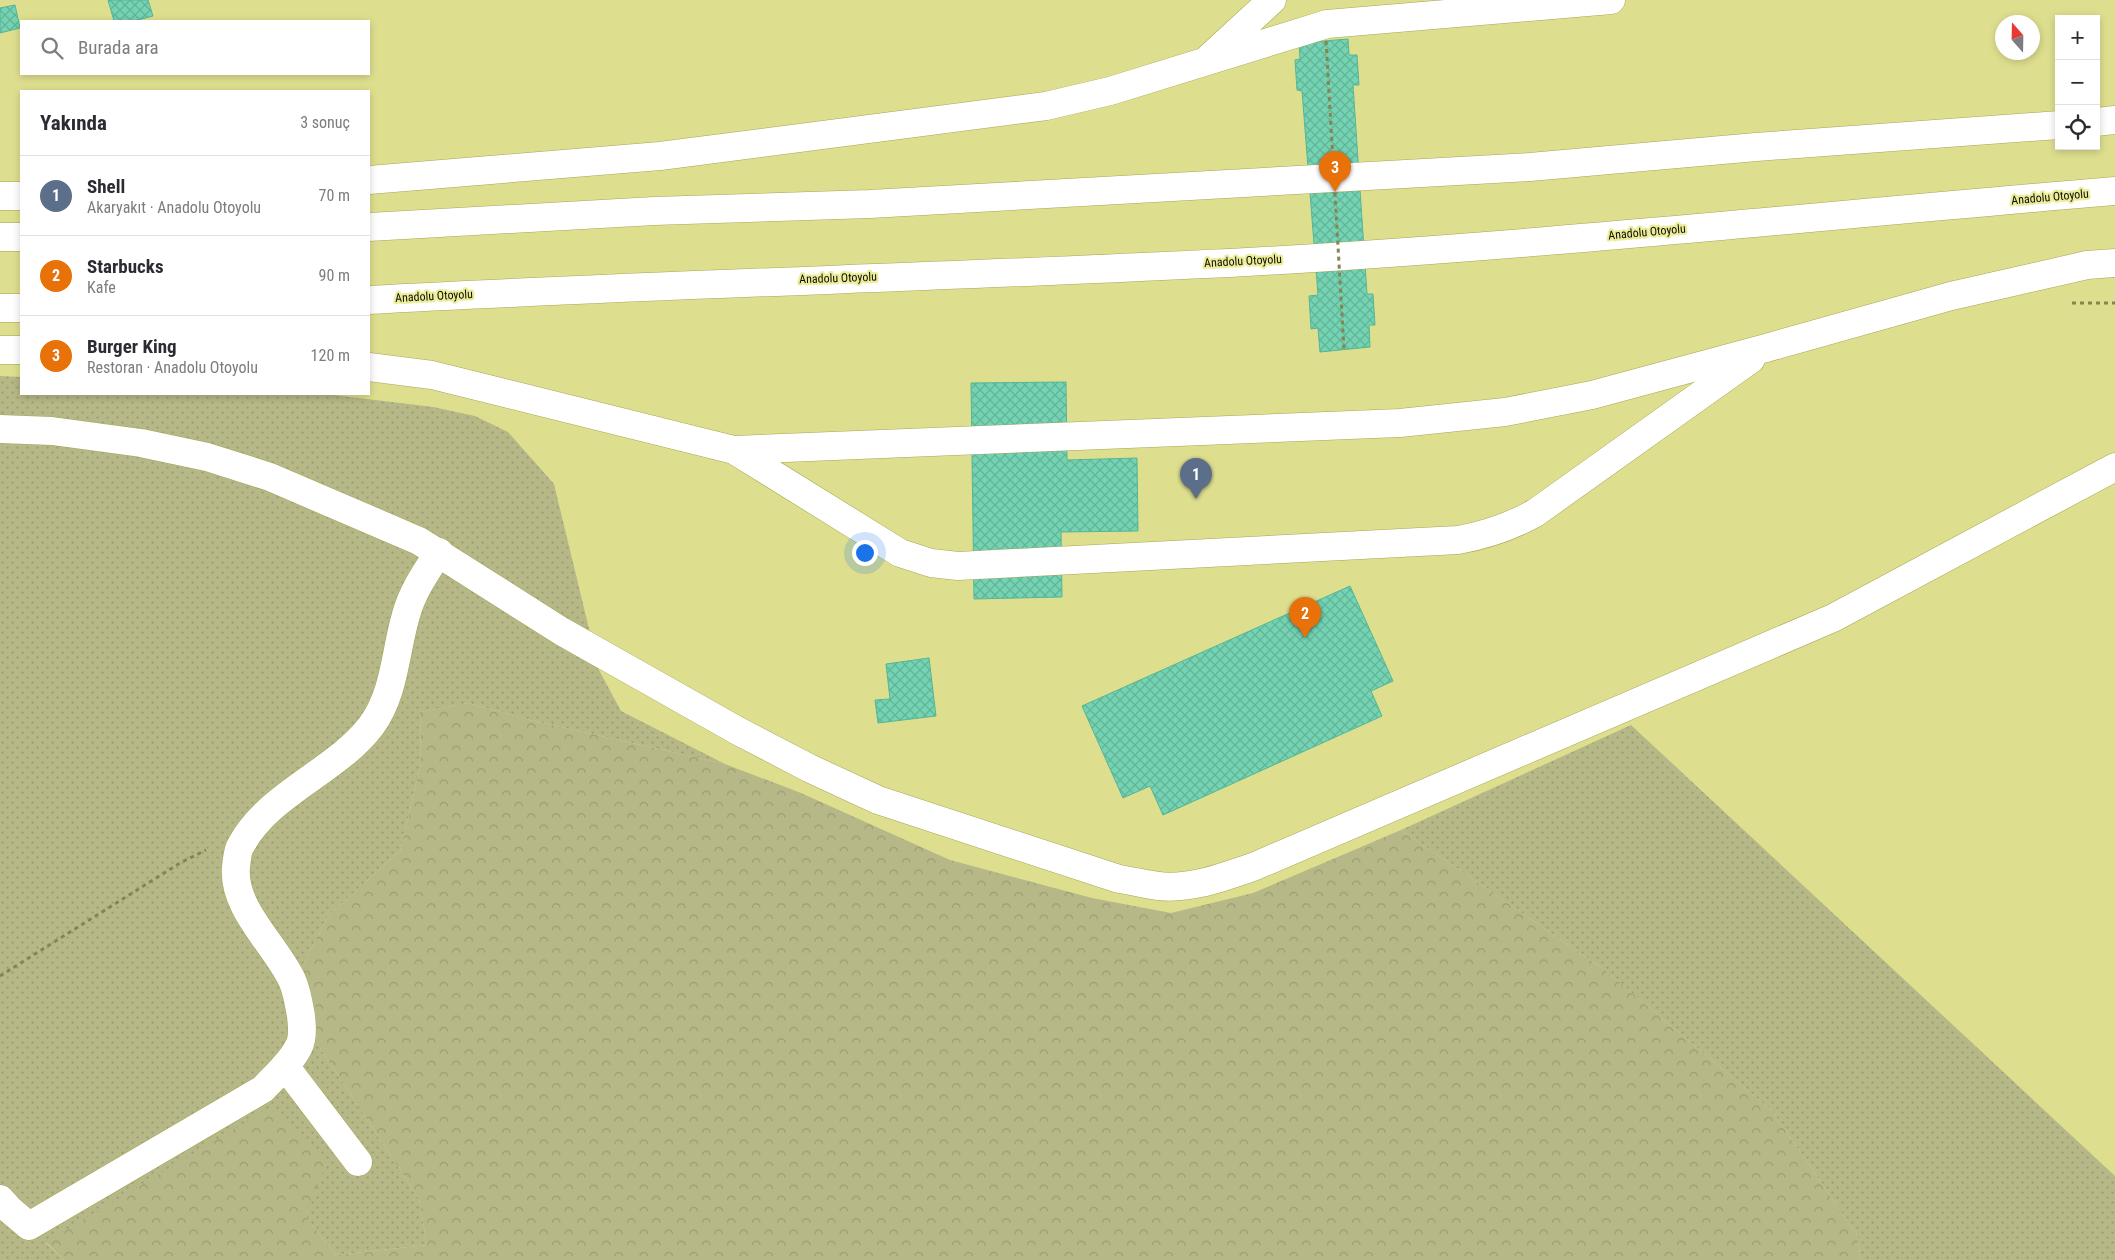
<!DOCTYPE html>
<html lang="tr">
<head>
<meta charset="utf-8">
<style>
	body { margin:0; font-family:"Roboto Condensed",sans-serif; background:#f7f7f7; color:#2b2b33 }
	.controls { position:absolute; right:15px; top:15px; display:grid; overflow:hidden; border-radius:0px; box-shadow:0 2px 8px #0003 }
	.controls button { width:45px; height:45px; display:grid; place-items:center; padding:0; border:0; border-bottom:1px solid #e1e1e2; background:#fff; color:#2b2b33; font:25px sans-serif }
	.compass { position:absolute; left:1995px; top:15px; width:45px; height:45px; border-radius:50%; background:#fff; box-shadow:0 2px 8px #0003; rotate:340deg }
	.you { position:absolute; left:864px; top:552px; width:18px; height:18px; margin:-12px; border:4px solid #fff; border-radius:50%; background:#1a73e8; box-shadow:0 0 0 8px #1a73e833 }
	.badge { display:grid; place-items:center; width:32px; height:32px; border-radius:50%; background:#5e40b8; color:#fff; font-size:16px; font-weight:700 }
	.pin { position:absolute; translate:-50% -41px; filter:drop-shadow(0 1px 2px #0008) }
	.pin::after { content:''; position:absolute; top:26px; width:18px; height:15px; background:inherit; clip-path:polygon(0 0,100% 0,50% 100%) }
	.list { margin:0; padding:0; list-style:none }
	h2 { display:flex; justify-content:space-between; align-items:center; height:65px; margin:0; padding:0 20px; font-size:21px }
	h2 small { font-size:16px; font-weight:400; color:#7c7c81 }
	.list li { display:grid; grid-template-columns:32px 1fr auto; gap:15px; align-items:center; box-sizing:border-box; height:80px; padding:0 20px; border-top:1px solid #e1e1e2 }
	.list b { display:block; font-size:19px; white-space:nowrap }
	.list p { margin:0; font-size:16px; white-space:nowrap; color:#7c7c81 }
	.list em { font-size:16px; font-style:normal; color:#7c7c81 }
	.icon { flex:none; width:28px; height:28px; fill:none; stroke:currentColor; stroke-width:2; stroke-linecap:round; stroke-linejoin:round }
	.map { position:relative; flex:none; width:2115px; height:1260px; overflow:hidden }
	.search { position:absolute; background:#fff; box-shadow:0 2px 8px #0003; left:20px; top:20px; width:350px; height:55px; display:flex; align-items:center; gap:12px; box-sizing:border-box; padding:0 18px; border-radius:0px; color:#7c7c81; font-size:19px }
	.panel { position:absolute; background:#fff; box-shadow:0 2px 8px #0003; left:20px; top:90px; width:350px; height:305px; border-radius:0px }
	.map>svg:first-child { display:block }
</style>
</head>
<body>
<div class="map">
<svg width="2115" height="1260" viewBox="0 0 2115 1260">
	<defs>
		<pattern id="grass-dots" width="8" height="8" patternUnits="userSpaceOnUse" patternTransform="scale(1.25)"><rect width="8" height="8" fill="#b6b887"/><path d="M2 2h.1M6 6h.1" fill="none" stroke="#9b9d73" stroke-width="1.8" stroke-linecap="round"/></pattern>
		<pattern id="forest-crowns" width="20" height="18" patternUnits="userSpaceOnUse" patternTransform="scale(1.25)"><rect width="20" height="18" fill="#b6b887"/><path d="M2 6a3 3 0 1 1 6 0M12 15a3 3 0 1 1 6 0" fill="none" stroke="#9b9d73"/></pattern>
		<pattern id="building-cross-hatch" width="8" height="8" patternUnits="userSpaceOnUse" patternTransform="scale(1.25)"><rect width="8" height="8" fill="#73d3b2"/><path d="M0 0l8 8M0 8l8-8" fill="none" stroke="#62b497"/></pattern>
	</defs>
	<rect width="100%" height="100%" fill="#dedf8e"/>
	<g fill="url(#grass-dots)">
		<polygon points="0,376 21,377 21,394 334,395 433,407 475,416 508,432 554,484 599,670 621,711 725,764 530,720 468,703 420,712 421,763 400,851 328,916 302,967 315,1003 317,1043 419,1199 427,1245 336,1255 305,1216 46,1243 64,1260 0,1260"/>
		<polygon points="1631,725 2115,1176 2115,1260 1861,1260 1857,1235 1772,1111 1605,970 1401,830"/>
	</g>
	<polygon fill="url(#forest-crowns)" points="468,703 530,720 725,764 801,793 950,860 1092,898 1171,913 1253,893 1401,830 1605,970 1772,1111 1857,1235 1861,1260 64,1260 46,1242 269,1108 328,1160 305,1216 336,1255 427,1245 419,1199 317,1043 315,1003 302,967 328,916 400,851 421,763 420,712"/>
	<g fill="url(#building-cross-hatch)" stroke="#55b696">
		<polygon points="108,0 148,0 153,16 134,21 114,21"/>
		<polygon points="15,5 20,28 0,33 0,8"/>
		<polygon points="1348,39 1349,55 1357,55 1359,85 1353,85 1367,294 1373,294 1375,325 1369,325 1370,347 1320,352 1318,328 1311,329 1309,296 1318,295 1302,91 1297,90 1295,60 1300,59 1299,43"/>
		<polygon points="1066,382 1067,460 1137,458 1138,531 1061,532 1062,597 974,599 971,383"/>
		<polygon points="1350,586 1393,681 1371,691 1382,716 1163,815 1150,786 1123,798 1082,706"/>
		<polygon points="929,658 936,716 878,723 875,700 890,699 886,664"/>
	</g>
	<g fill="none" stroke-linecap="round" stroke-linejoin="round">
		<g stroke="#a6a656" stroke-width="29">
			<g id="minor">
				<polyline points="1209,58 1272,0"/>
				<polyline points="369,180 660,156 1046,106 1110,91 1327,24 1611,0"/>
				<polyline points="0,196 21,196"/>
				<polyline points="0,350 21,350"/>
				<polyline points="369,367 432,375 734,450 1400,423 1505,412 1592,395 1766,348 1951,296 2087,265 2115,263"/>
				<path d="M0 429 52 431 141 443 207 457 270 477 419 541 561 631 738 731 809 768 878 800 1119 879C1132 881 1145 884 1158 886 1190 890 1223 877 1253 867L1833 618 2115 467"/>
				<path d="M734 450 900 553 931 563 958 566 1458 540C1486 535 1510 527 1535 513L1751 359"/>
				<polyline points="285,1066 358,1162"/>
				<path d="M0 1199 10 1210 29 1226 263 1089C275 1076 291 1063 299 1046 303 1038 302 1024 301 1016 299 1004 297 991 292 980 275 944 232 908 236 867 237 860 237 851 241 845 269 793 336 772 371 726 395 694 395 652 406 615 412 592 426 572 439 552"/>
			</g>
		</g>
		<g stroke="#a6a656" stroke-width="29">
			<g id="highway">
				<polyline points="2096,122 2115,120"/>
				<polyline points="369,227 654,211 870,204 1530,167 1756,147 2059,125"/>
				<polyline points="0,237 21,237"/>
				<path d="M369 300C661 284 955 277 1247 262 1537 246 1826 215 2115 191"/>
				<polyline points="0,308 21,308"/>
			</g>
		</g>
		<g stroke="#858551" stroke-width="3" stroke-dasharray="4 4" stroke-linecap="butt">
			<polyline points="2072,303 2115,303"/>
			<polyline points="0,976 180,863 206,850"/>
		</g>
		<use href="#minor" stroke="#fff" stroke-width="28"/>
		<use href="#highway" stroke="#fff" stroke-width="28"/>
		<polyline stroke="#858551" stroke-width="3" stroke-dasharray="4 4" stroke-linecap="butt" points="1326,41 1344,349"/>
	</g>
	<g text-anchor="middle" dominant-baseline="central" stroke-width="4.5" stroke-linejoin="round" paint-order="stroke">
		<g font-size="12" fill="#0e0d00" stroke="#ebed9b">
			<text transform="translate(2050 197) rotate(-5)">Anadolu Otoyolu</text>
			<text transform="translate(1647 232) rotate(-5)">Anadolu Otoyolu</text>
			<text transform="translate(1243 261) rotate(-3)">Anadolu Otoyolu</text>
			<text transform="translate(838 278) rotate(-2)">Anadolu Otoyolu</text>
			<text transform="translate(434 296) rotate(-3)">Anadolu Otoyolu</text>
		</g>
	</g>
</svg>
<div class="controls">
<button>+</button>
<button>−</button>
<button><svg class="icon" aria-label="locate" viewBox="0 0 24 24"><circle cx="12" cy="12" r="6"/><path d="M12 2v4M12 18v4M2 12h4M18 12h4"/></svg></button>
</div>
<svg class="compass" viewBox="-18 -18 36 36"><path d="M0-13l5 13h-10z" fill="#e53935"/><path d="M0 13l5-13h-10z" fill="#7c7c81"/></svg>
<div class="you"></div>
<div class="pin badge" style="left:1196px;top:499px;background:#5c6f8a">1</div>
<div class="pin badge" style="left:1305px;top:638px;background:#e8710a">2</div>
<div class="pin badge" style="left:1335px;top:192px;background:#e8710a">3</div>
<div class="search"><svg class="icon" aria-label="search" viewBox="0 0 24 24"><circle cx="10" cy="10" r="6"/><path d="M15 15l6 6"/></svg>Burada ara</div>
<section class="panel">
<h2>Yakında<small>3 sonuç</small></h2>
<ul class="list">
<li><span class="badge" style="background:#5c6f8a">1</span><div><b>Shell</b><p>Akaryakıt · Anadolu Otoyolu</p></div><em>70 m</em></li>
<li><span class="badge" style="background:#e8710a">2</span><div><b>Starbucks</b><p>Kafe</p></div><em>90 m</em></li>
<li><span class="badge" style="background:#e8710a">3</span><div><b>Burger King</b><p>Restoran · Anadolu Otoyolu</p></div><em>120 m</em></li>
</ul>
</section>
</div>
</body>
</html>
